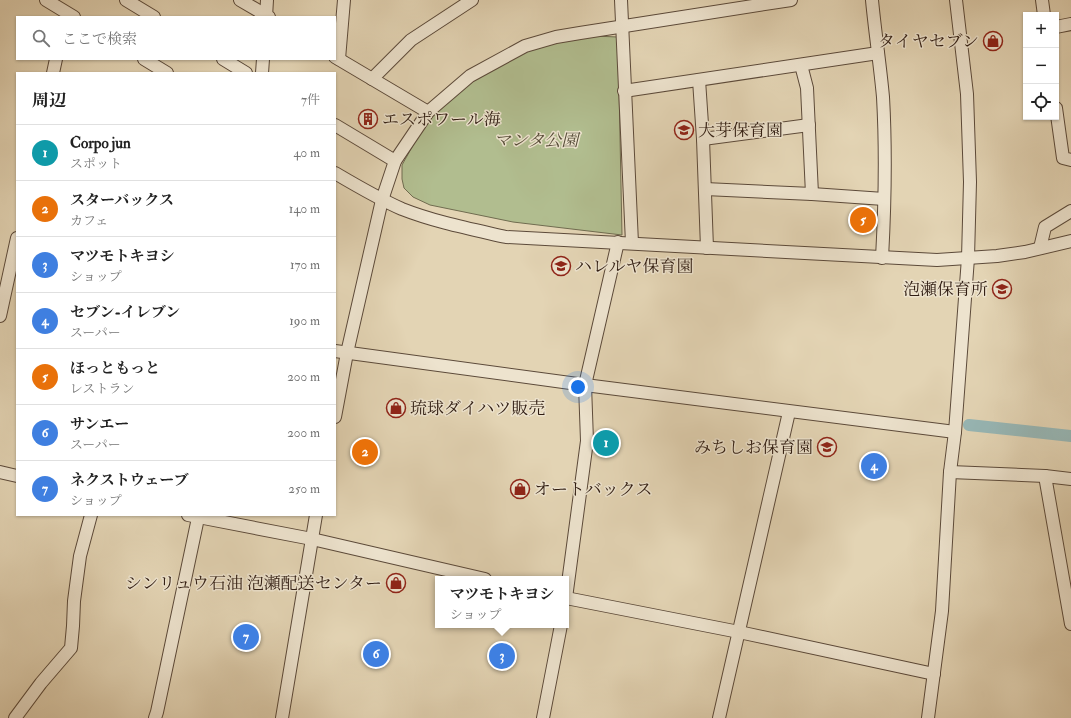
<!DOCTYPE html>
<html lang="ja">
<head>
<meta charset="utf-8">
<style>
	body { margin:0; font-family:"IM FELL Double Pica","Noto Serif JP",serif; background:#f2f2f2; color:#222 }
	.controls { position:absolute; right:12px; top:12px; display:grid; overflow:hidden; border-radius:0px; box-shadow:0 1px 3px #0004 }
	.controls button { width:36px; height:36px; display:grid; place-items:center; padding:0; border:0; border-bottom:1px solid #e0e0e0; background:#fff; color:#222; font:20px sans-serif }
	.you { position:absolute; left:578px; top:387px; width:14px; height:14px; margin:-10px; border:3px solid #fff; border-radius:50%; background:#1a73e8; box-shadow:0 0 0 6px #1a73e833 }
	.badge { display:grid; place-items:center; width:26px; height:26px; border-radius:50%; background:#8f2418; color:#fff; font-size:13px; font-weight:700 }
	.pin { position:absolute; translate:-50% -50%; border:2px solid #fff; box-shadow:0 1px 4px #0006 }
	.popup { position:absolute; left:435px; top:576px; width:134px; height:52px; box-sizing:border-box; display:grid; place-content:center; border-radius:0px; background:#fff; filter:drop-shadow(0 1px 3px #0005); font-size:13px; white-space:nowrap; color:#767676 }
	.popup b { font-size:15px; color:#222 }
	.popup::after { content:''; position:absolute; left:50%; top:100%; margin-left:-8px; border:8px solid transparent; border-top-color:#fff }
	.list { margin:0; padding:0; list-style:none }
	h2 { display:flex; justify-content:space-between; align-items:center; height:52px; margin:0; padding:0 16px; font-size:17px }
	h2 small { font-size:13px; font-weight:400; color:#767676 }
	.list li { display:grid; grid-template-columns:26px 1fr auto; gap:12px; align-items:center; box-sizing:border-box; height:56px; padding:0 16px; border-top:1px solid #e0e0e0 }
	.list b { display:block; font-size:15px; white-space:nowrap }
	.list p { margin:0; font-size:13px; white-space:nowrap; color:#767676 }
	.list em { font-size:13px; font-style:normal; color:#767676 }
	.icon { flex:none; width:22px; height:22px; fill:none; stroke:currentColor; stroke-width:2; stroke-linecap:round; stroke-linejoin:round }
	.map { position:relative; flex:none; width:1071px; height:718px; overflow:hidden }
	.search { position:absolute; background:#fff; box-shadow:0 1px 3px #0004; left:16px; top:16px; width:320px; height:44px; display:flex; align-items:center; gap:10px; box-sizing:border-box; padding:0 14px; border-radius:0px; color:#767676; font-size:15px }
	.panel { position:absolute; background:#fff; box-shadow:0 1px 3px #0004; left:16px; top:72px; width:320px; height:444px; border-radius:0px }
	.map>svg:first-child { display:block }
</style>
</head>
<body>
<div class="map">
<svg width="1071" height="718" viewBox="0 0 1071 718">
	<rect width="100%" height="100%" fill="#e3d4b4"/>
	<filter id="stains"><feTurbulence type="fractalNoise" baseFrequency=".005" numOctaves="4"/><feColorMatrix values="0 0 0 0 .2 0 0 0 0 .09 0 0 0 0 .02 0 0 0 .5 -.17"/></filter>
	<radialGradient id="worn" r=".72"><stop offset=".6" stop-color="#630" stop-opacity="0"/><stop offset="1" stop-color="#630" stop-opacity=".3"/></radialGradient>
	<polygon fill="#b1bd8f" stroke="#706c50" points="593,36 618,37 622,235 513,222 430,205 413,197 404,188 402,179 402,165 421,131 434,114 471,80 516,55 545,43"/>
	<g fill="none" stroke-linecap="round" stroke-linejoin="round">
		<polyline stroke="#97b7b6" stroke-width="12" points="969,425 1071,436"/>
		<g stroke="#5c4a3a" stroke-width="14">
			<g id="minor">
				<polyline points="46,0 74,17"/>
				<polyline points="126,0 154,17"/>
				<polyline points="240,0 269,17"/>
				<polyline points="621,0 632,243"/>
				<path d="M872 0C875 32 880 64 883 97 886 150 885 204 882 258"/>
				<polyline points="1042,0 1044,15"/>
				<polyline points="266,17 267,0"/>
				<polyline points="1056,27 1071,24"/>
				<polyline points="335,57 428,112"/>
				<polyline points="144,59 167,73"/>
				<polyline points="223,59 246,73"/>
				<polyline points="339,59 344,0"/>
				<polyline points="801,65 807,88 812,194"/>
				<polyline points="53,73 56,59"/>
				<polyline points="262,73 263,59"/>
				<polyline points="372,79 411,40 472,0"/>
				<polyline points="699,80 703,139 707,248"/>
				<polyline points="624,91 878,53"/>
				<polyline points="1056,108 1063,158 1071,160"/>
				<polyline points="335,125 395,161"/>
				<polyline points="703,139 809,125"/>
				<path d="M335 173C357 186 379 199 402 209 435 222 471 229 506 237L937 260 997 256 1025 252 1071 241"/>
				<polyline points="705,189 812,194 884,199"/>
				<polyline points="1040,248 1045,227 1071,211"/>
				<polyline points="0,316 17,238"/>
				<polyline points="335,351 585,385 955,432"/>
				<polyline points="335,417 347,353 382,200 395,161 428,112 470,76 525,46 556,37 580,33 791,0"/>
				<polyline points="0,472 17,476"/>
				<polyline points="950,472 1045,476 1071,479"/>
				<polyline points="1045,476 1071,624"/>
				<polyline points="188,515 312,539 485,579"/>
				<polyline points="566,598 739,632 934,674"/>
				<polyline points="566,598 587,441 585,385 618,242"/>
				<polyline points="15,718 41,683 71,648 73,626 74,601 80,556 91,515"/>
				<polyline points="155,718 157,712 198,518"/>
				<polyline points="282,718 316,515"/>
				<polyline points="543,718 561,625"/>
				<polyline points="719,718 789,412"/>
				<polyline points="928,718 942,611 950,472 955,432 968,258 970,182 967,94 956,0"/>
			</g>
		</g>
		<use href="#minor" stroke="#ede3ce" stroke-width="12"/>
	</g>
	<defs>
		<g id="shop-ring" transform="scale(1)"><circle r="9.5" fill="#ede3ce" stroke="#8f2418" stroke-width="1.5"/><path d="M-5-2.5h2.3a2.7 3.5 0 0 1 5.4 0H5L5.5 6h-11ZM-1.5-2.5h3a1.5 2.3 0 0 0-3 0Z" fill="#8f2418"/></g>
		<g id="building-ring" transform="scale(1)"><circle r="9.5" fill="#ede3ce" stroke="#8f2418" stroke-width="1.5"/><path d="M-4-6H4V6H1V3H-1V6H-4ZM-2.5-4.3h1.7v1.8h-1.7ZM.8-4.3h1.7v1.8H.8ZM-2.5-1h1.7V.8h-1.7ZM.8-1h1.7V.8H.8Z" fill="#8f2418"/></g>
		<g id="school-ring" transform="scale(1)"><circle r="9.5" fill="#ede3ce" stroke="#8f2418" stroke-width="1.5"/><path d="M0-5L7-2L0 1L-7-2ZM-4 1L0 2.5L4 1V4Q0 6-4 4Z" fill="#8f2418"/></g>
	</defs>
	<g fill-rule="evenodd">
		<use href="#shop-ring" x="993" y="41"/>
		<use href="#building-ring" x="368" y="119"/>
		<use href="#school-ring" x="684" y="130"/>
		<use href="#school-ring" x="561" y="266"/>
		<use href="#school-ring" x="1002" y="289"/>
		<use href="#shop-ring" x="396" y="408"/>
		<use href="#school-ring" x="827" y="447"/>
		<use href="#shop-ring" x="520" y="489"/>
		<use href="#shop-ring" x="396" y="583"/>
	</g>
	<g text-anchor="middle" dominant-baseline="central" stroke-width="3" stroke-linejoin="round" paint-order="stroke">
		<g font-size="17" fill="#2f1c12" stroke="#ede3ce" text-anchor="start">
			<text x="979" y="41" text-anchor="end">タイヤセブン</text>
			<text x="382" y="119">エスポワール海</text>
			<text x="698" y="130">大芽保育園</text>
			<text x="575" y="266">ハレルヤ保育園</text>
			<text x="988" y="289" text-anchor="end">泡瀬保育所</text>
			<text x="410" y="408">琉球ダイハツ販売</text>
			<text x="813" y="447" text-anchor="end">みちしお保育園</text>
			<text x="534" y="489">オートバックス</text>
			<text x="382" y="583" text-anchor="end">シンリュウ石油 泡瀬配送センター</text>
		</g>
		<g font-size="17" font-style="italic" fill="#564c38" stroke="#ede3ce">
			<text x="536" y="140">マンタ公園</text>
		</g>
	</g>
	<rect width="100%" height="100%" filter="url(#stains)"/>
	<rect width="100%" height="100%" fill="url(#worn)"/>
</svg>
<div class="controls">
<button>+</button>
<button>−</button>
<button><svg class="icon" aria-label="locate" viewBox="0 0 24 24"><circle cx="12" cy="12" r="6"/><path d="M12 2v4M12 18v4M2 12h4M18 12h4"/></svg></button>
</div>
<div class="you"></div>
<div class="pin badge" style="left:606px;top:443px;background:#0f9aa8">1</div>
<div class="pin badge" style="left:365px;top:452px;background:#e8710a">2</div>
<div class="pin badge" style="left:502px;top:656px;background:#3f7fe0">3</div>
<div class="popup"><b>マツモトキヨシ</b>ショップ</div>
<div class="pin badge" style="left:874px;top:466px;background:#3f7fe0">4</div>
<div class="pin badge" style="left:863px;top:220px;background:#e8710a">5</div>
<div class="pin badge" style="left:376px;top:654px;background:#3f7fe0">6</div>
<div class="pin badge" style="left:246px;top:637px;background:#3f7fe0">7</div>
<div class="search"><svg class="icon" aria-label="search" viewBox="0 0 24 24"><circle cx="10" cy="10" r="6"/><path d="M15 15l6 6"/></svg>ここで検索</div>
<section class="panel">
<h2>周辺<small>7件</small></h2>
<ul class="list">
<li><span class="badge" style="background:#0f9aa8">1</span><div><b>Corpo jun</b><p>スポット</p></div><em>40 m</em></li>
<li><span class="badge" style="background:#e8710a">2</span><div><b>スターバックス</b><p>カフェ</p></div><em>140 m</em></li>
<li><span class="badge" style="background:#3f7fe0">3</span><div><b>マツモトキヨシ</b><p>ショップ</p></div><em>170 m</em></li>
<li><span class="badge" style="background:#3f7fe0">4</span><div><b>セブン-イレブン</b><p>スーパー</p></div><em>190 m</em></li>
<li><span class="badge" style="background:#e8710a">5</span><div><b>ほっともっと</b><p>レストラン</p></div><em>200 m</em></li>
<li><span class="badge" style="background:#3f7fe0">6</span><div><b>サンエー</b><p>スーパー</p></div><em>200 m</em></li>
<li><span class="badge" style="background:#3f7fe0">7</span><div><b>ネクストウェーブ</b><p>ショップ</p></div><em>250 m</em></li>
</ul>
</section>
</div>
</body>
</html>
